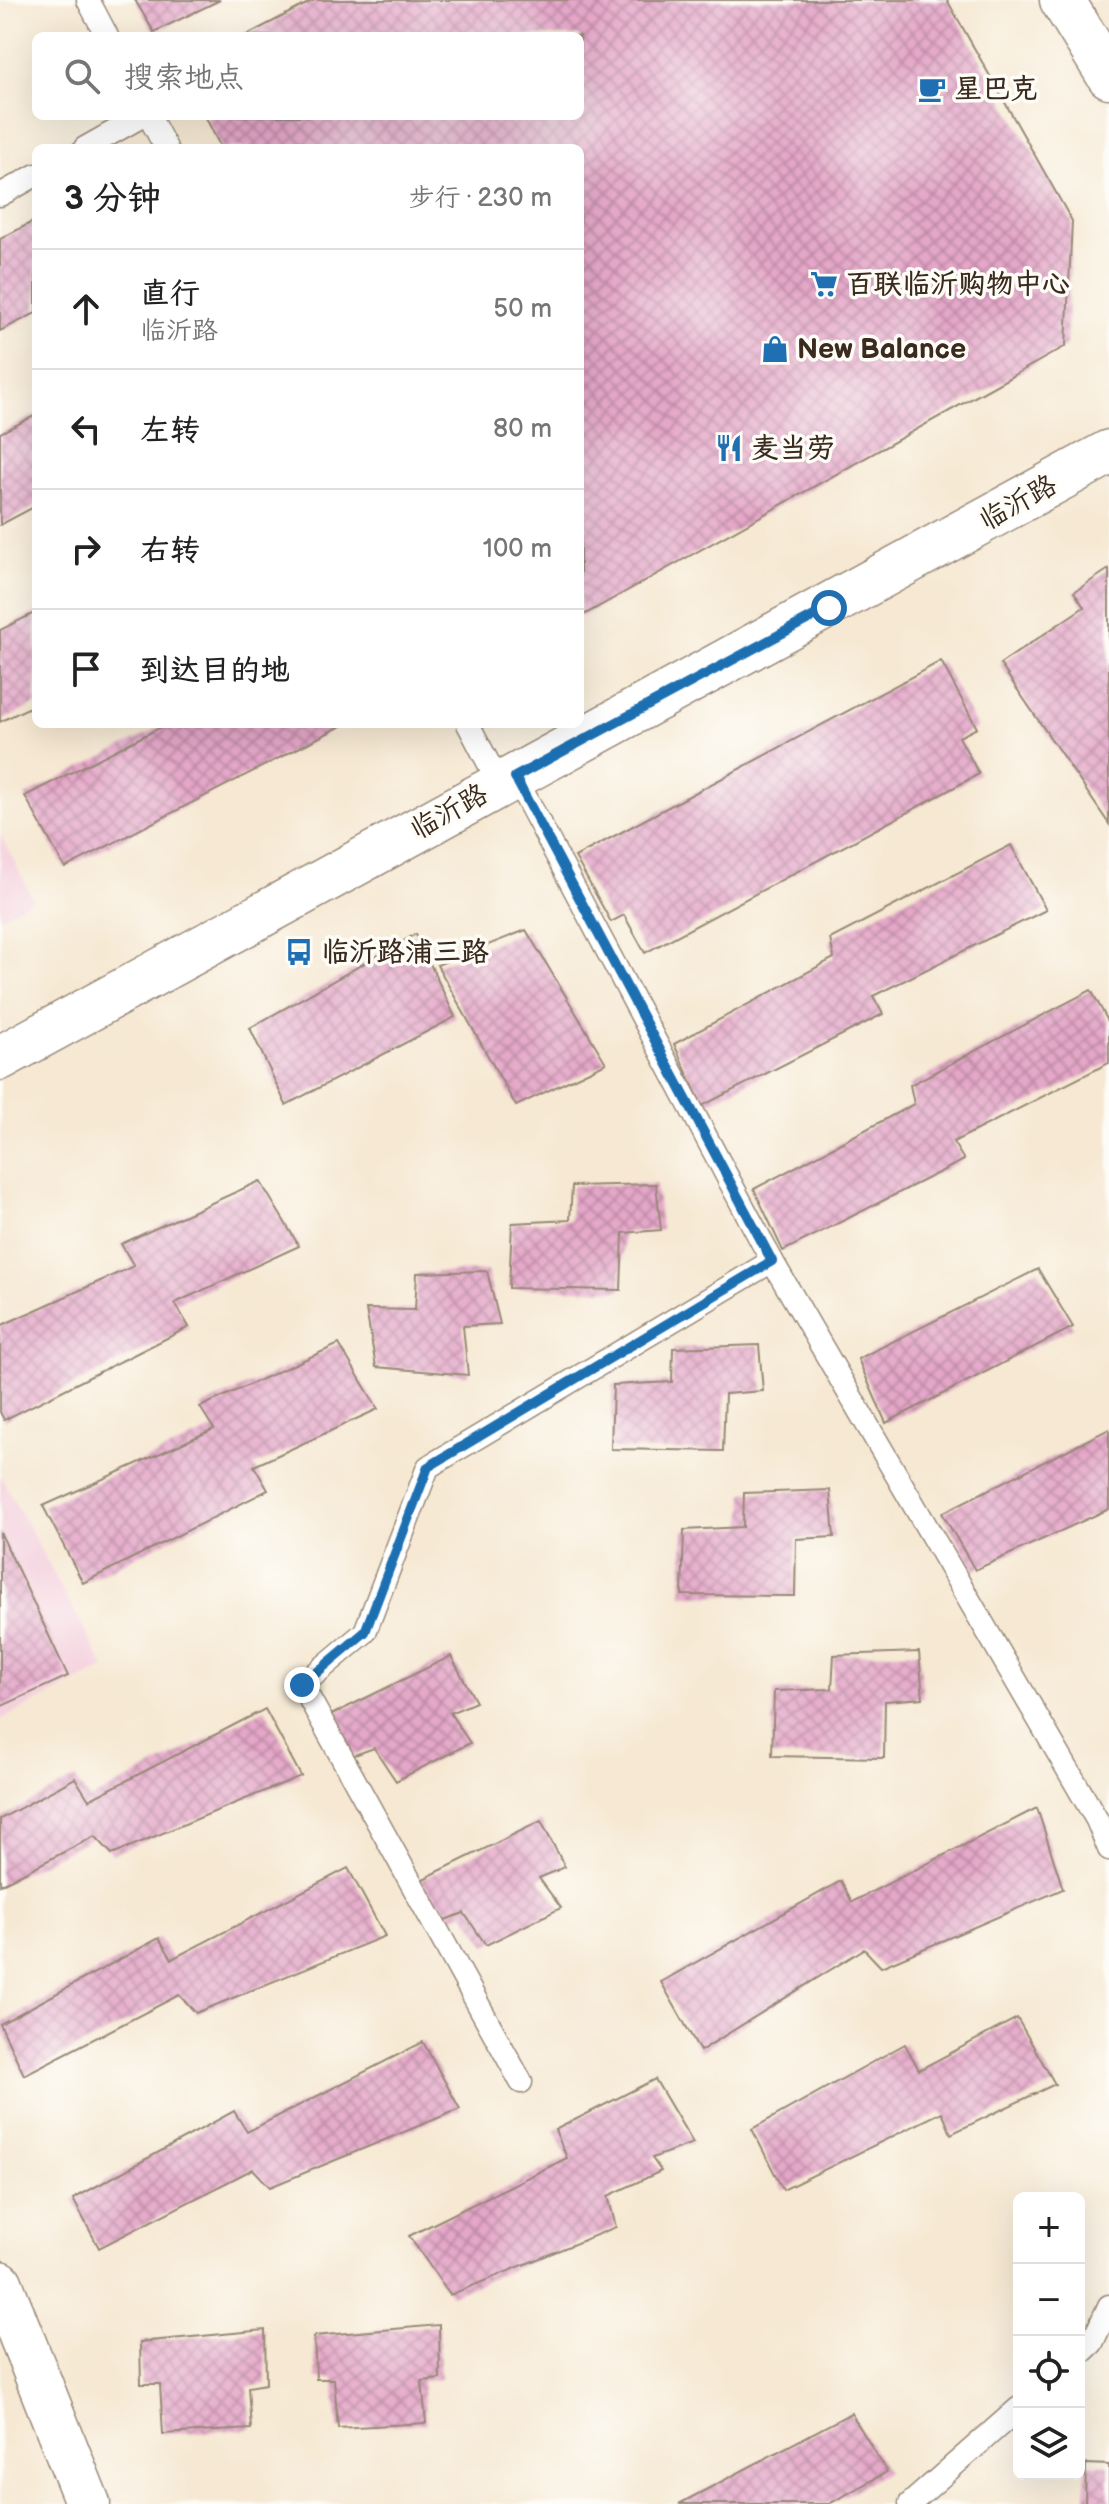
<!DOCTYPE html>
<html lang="zh">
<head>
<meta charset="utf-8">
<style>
	body { margin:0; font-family:"Balsamiq Sans","LXGW WenKai TC",sans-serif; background:#f6f6f6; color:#222 }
	.controls { position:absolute; right:24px; bottom:24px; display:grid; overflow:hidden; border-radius:12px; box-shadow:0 8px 32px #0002 }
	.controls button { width:72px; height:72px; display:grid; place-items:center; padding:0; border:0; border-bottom:2px solid #e0e0e0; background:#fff; color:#222; font:40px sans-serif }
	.stop { position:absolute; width:24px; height:24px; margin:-18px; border:6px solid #1f6fb2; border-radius:50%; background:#fff }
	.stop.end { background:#1f6fb2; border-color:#fff; box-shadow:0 2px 8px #0008 }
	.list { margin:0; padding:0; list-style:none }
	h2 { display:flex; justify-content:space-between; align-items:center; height:104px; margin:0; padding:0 32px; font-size:34px }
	h2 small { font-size:26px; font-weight:400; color:#767676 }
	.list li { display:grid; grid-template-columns:52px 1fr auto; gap:24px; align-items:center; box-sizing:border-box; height:120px; padding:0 32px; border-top:2px solid #e0e0e0 }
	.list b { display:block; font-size:30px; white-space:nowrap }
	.list p { margin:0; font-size:26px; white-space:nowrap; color:#767676 }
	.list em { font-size:26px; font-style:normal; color:#767676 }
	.icon { flex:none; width:44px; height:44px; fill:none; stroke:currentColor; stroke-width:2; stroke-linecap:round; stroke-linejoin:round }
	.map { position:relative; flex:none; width:1109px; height:2504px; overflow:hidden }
	.search { position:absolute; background:#fff; box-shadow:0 8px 32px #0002; left:32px; top:32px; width:552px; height:88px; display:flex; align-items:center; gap:20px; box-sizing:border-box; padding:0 28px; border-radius:12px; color:#767676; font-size:30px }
	.panel { position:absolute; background:#fff; box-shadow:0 8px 32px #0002; left:32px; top:144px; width:552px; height:584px; border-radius:12px }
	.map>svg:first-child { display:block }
</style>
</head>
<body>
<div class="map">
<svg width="1109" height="2504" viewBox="0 0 1109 2504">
	<defs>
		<pattern id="building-cross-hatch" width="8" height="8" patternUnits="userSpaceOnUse" patternTransform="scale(2)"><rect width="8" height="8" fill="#e5a7c9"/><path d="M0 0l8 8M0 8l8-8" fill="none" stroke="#bb88a3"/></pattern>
	</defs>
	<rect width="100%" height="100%" fill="#fdfcf7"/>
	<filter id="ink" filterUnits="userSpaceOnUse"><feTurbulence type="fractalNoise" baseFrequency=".0125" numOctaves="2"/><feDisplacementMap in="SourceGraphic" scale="16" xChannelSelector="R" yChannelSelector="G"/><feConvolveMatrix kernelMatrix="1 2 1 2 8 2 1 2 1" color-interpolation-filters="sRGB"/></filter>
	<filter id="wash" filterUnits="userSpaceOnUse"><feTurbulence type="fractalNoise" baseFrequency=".006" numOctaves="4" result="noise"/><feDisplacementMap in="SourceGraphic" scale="32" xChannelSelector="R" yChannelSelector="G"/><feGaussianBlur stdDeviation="1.8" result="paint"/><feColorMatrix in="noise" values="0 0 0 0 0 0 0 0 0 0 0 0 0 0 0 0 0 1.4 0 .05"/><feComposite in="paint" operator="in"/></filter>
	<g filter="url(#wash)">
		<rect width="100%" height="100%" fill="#f6e8d2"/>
		<g fill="#f4cfdd">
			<polygon points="0,833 33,899 0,917"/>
			<polygon points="0,1475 105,1668 0,1720"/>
		</g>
		<g id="blocks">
			<g fill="url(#building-cross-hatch)">
				<polygon points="135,0 220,0 154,32"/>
				<polygon points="314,0 947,0 1072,221 1066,346 580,617 580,148 221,148 205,116 580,116 580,36 245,36"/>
				<polygon points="36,220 36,313 0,331 0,239"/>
				<polygon points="36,415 36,506 0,525 0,433"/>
				<polygon points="1109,569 1109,824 1000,664 1084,607 1074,592"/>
				<polygon points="36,612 36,704 0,722 0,630"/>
				<polygon points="941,661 977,728 959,737 979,774 645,953 624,915 611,922 575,857"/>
				<polygon points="167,724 345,724 65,868 25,796"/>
				<polygon points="1011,845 1046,910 873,996 883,1014 702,1106 674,1044 834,958 830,939"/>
				<polygon points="526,930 606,1063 516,1106 437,965"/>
				<polygon points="416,934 455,1017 286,1105 250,1028"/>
				<polygon points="1091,990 1109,1023 1109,1063 953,1142 964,1160 783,1251 754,1189 914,1104 910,1085"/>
				<polygon points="260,1181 299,1246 175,1303 189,1327 4,1420 0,1412 0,1326 134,1266 121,1244"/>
				<polygon points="656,1184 661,1230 623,1233 621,1290 509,1288 512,1223 570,1220 572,1186"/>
				<polygon points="1038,1269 1073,1327 886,1423 858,1359"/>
				<polygon points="487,1271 500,1324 463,1326 468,1375 376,1367 366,1309 415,1310 417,1273"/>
				<polygon points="339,1344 378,1409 254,1466 268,1490 83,1583 43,1506 214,1429 200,1407"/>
				<polygon points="759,1345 763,1391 725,1394 723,1451 611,1449 613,1385 672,1382 673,1348"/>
				<polygon points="1109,1429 1109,1509 975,1570 942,1513"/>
				<polygon points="830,1490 834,1537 796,1539 795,1596 682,1595 684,1530 743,1527 744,1493"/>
				<polygon points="0,1532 68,1676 0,1707"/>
				<polygon points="919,1652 923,1698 885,1701 884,1758 772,1756 774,1691 832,1689 834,1655"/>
				<polygon points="451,1656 476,1702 450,1713 470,1743 396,1781 374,1748 352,1756 331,1715"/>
				<polygon points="265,1709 301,1776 112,1854 95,1836 0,1885 0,1819 75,1778 89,1800"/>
				<polygon points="1037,1808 1063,1889 881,1967 864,1949 700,2051 661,1982 841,1881 852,1902"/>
				<polygon points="541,1821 565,1867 539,1878 561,1908 486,1945 464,1913 442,1921 421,1880"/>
				<polygon points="348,1868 385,1936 196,2013 179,1995 24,2075 0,2024 159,1938 172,1959"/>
				<polygon points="1017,2018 1055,2084 951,2134 942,2112 783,2190 752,2129 905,2044 919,2070"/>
				<polygon points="423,2042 460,2109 270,2187 253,2169 99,2248 73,2199 234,2111 247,2132"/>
				<polygon points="655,2079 693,2143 652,2158 661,2171 608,2196 616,2227 450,2295 409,2236 567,2158 555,2130"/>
				<polygon points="439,2325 440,2379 422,2381 426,2423 338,2428 334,2379 316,2379 314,2336"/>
				<polygon points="265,2330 266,2384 248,2387 251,2429 163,2434 160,2384 141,2384 140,2342"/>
				<polygon points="851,2413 887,2472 829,2504 679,2504"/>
				<polygon points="1086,2464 1109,2465 1109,2504 1085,2504"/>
			</g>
		</g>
	</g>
	<g filter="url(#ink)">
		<use href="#blocks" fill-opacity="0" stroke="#988978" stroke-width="2"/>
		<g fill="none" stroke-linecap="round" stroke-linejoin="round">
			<g stroke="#988978" stroke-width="25">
				<g id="lane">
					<polyline points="88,0 107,36"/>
					<polyline points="149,116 166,148"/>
					<polyline points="85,148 142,116"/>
					<polyline points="0,195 36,175"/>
					<polyline points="468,724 500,785"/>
					<polyline points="515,777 772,1261 1097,1820 1109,1849"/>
					<polyline points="521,2082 302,1685 365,1632 428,1467 772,1261"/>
					<polyline points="1079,2355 1092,2343 1109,2306"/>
					<polyline points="910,2504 1019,2408"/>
				</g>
			</g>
			<g stroke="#988978" stroke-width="47">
				<g id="secondary">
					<polyline points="1062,0 1109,76"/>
					<polyline points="0,1058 1109,452"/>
					<polyline points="0,2283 88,2504"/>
				</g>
			</g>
			<use href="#lane" stroke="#fff" stroke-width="22"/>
			<use href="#secondary" stroke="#fff" stroke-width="44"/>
		</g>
	</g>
	<g fill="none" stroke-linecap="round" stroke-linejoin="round" filter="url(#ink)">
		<polyline stroke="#1f6fb2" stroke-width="10" points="302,1685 365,1632 428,1467 772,1261 515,777 829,608"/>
	</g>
	<defs>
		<g id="cafe-bare" transform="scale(2.16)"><path d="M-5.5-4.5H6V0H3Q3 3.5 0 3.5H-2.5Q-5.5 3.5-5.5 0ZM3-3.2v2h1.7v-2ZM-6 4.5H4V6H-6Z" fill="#1f6fb2" stroke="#fdfcf7" stroke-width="2.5" paint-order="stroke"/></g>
		<g id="supermarket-bare" transform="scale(2.16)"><path d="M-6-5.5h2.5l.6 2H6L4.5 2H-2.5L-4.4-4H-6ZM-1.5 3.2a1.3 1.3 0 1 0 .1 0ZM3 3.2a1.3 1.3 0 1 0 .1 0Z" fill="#1f6fb2" stroke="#fdfcf7" stroke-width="2.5" paint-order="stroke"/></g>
		<g id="shop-bare" transform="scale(2.16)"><path d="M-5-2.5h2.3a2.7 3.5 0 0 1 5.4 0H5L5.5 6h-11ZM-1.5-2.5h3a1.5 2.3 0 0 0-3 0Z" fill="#1f6fb2" stroke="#fdfcf7" stroke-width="2.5" paint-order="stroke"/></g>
		<g id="restaurant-bare" transform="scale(2.16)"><path d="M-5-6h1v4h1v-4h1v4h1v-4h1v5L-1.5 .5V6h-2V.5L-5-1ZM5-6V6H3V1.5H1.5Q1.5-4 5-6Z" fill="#1f6fb2" stroke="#fdfcf7" stroke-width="2.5" paint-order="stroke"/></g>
		<g id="bus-bare" transform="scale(2.16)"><path d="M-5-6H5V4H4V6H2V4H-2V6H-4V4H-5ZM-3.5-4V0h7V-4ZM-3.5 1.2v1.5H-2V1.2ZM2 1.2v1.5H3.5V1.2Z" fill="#1f6fb2" stroke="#fdfcf7" stroke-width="2.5" paint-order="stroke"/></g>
	</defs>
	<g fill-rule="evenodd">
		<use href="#cafe-bare" x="932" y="89"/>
		<use href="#supermarket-bare" x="824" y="284"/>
		<use href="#shop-bare" x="775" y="349"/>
		<use href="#restaurant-bare" x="729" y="448"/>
		<use href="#bus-bare" x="299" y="952"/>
	</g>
	<g text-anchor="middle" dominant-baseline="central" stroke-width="7" stroke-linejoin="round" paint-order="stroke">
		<g font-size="28" font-weight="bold" fill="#3b2a1e" stroke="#fdfcf7" text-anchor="start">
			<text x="954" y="89">星巴克</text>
			<text x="846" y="284">百联临沂购物中心</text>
			<text x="797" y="349">New Balance</text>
			<text x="751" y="448">麦当劳</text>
			<text x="321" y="952">临沂路浦三路</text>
		</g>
		<g font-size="28" fill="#3b2a1e" stroke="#fdfcf7">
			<text transform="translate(1018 503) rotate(-29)">临沂路</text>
			<text transform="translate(449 812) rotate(-29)">临沂路</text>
		</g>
	</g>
</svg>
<div class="controls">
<button>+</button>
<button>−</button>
<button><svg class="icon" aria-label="locate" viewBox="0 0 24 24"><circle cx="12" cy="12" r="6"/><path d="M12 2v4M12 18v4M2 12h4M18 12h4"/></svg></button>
<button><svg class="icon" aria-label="layers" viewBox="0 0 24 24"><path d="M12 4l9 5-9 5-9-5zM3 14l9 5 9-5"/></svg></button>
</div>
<div class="stop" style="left:829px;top:608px"></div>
<div class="stop end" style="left:302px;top:1685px"></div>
<div class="search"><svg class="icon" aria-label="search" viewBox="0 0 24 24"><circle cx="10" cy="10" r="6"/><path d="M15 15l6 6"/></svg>搜索地点</div>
<section class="panel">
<h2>3 分钟<small>步行 · 230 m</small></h2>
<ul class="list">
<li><svg class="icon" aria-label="ahead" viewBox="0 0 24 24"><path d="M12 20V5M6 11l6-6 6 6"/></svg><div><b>直行</b><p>临沂路</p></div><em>50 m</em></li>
<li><svg class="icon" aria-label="left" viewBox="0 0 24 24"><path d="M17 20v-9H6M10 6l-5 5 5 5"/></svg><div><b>左转</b></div><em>80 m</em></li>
<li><svg class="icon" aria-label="right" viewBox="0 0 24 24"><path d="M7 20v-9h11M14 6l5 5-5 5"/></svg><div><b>右转</b></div><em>100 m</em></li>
<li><svg class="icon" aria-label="arrive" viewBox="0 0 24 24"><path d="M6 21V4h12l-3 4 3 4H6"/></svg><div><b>到达目的地</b></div></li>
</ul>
</section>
</div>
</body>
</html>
